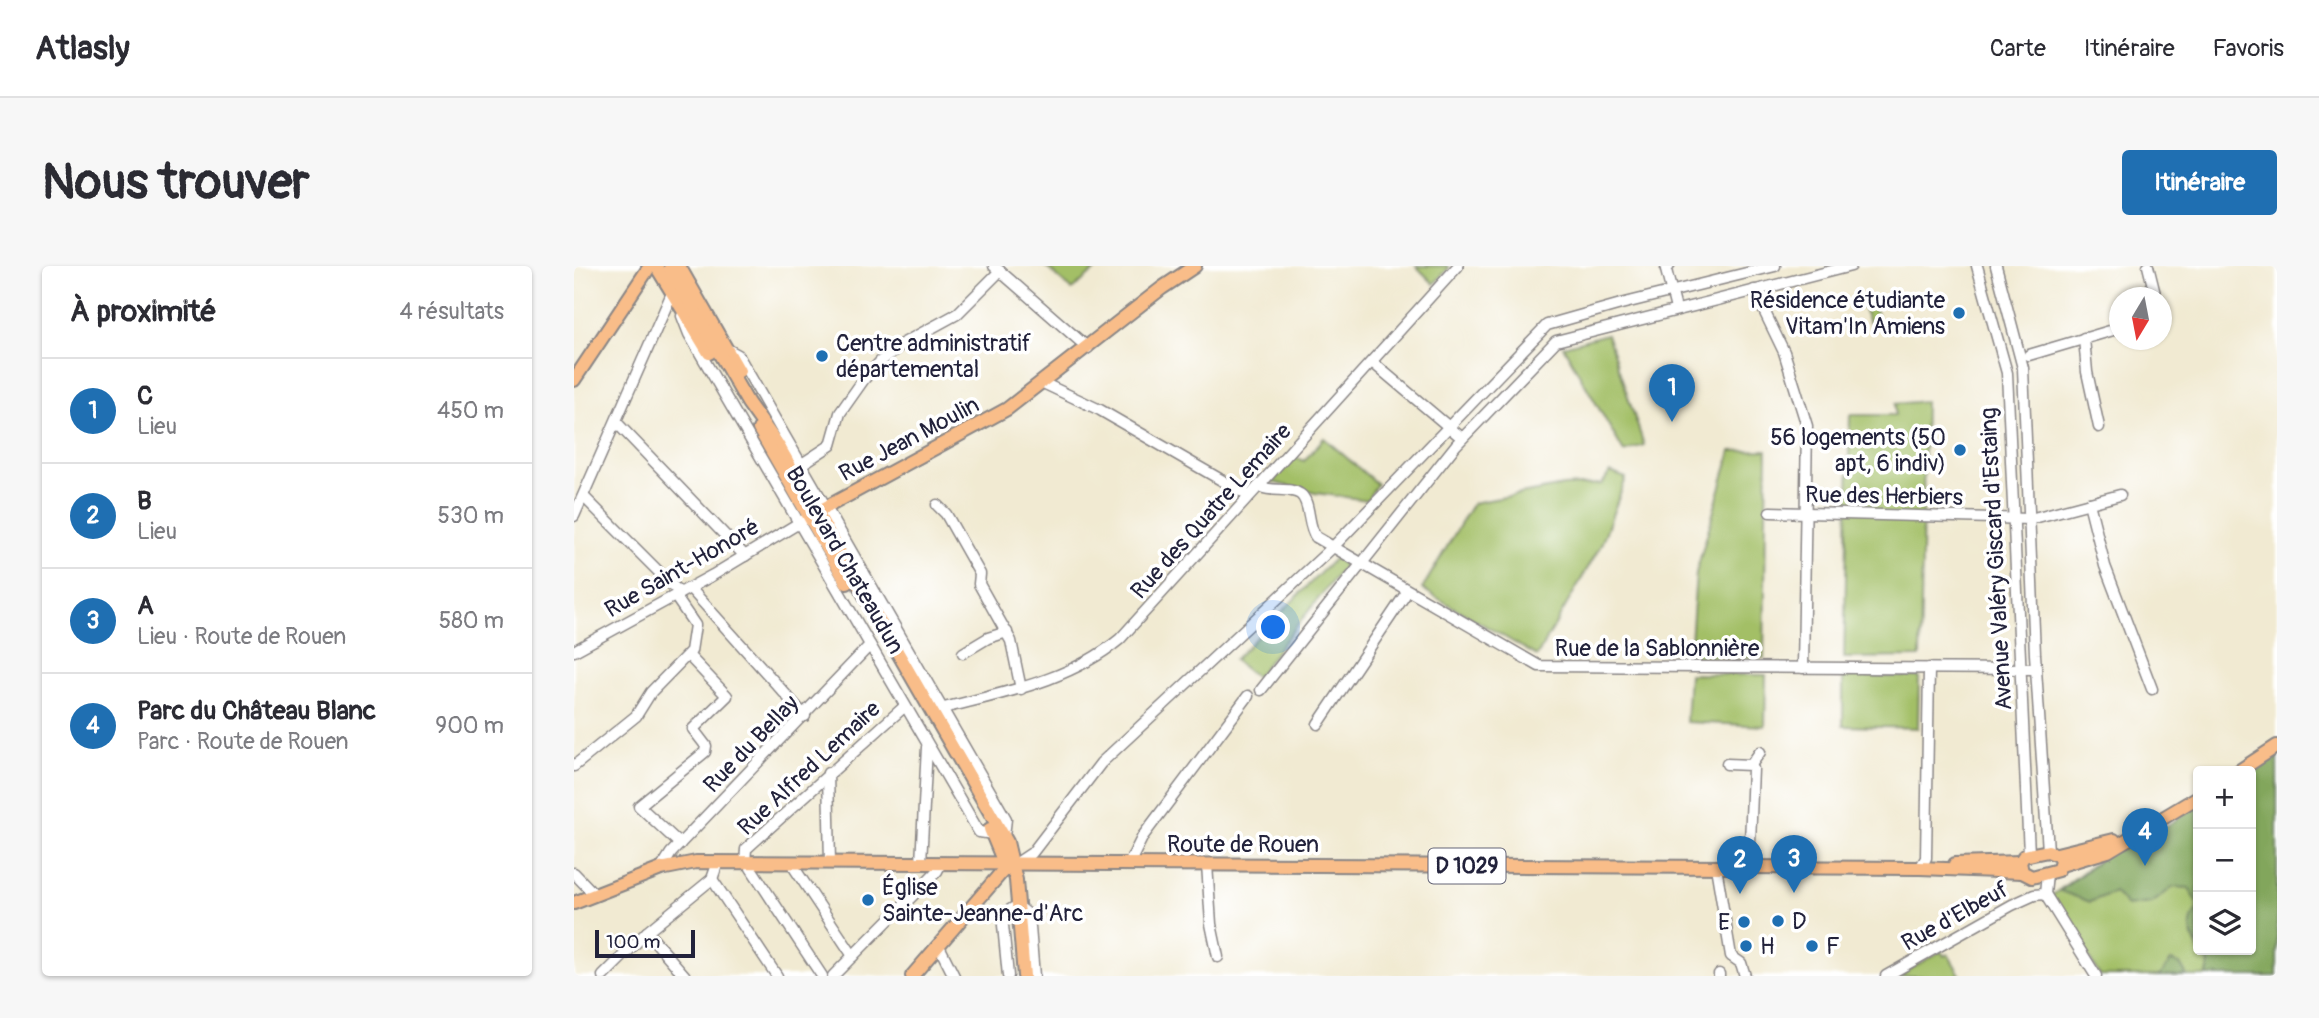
<!DOCTYPE html>
<html lang="fr">
<head>
<meta charset="utf-8">
<style>
	body { margin:0; font-family:Pangolin,sans-serif; background:#f7f7f7; color:#2b2b33 }
	.controls { position:absolute; right:21px; bottom:21px; display:grid; overflow:hidden; border-radius:7px; box-shadow:0 2px 5px #0004 }
	.controls button { width:63px; height:63px; display:grid; place-items:center; padding:0; border:0; border-bottom:2px solid #e1e1e2; background:#fff; color:#2b2b33; font:35px sans-serif }
	.compass { position:absolute; left:1535px; top:21px; width:63px; height:63px; border-radius:50%; background:#fff; box-shadow:0 2px 5px #0004; rotate:190deg }
	.scale { position:absolute; left:21px; bottom:18px; width:100px; box-sizing:border-box; padding-left:7px; border:4px solid #22223b; border-top:0; font-size:19px; line-height:24px; white-space:nowrap; color:#22223b; -webkit-text-stroke:5px #fff; paint-order:stroke }
	.you { position:absolute; left:700px; top:362px; width:24px; height:24px; margin:-18px; border:5px solid #fff; border-radius:50%; background:#1a73e8; box-shadow:0 0 0 10px #1a73e833 }
	.badge { display:grid; place-items:center; width:46px; height:46px; border-radius:50%; background:#1f6fb2; color:#fff; font-size:23px; font-weight:700 }
	.pin { position:absolute; translate:-50% -58px; filter:drop-shadow(0 2px 4px #0008) }
	.pin::after { content:''; position:absolute; top:37px; width:24px; height:21px; background:inherit; clip-path:polygon(0 0,100% 0,50% 100%) }
	.list { margin:0; padding:0; list-style:none }
	h2 { display:flex; justify-content:space-between; align-items:center; height:91px; margin:0; padding:0 28px; font-size:30px }
	h2 small { font-size:23px; font-weight:400; color:#7c7c81 }
	.list li { display:grid; grid-template-columns:46px 1fr auto; gap:21px; align-items:center; box-sizing:border-box; height:105px; padding:0 28px; border-top:2px solid #e1e1e2 }
	.list b { display:block; font-size:26px; white-space:nowrap }
	.list p { margin:0; font-size:23px; white-space:nowrap; color:#7c7c81 }
	.list em { font-size:23px; font-style:normal; color:#7c7c81 }
	.icon { flex:none; width:38px; height:38px; fill:none; stroke:currentColor; stroke-width:2; stroke-linecap:round; stroke-linejoin:round }
	.map { position:relative; flex:none; width:1703px; height:710px; overflow:hidden; border-radius:7px }
	header { display:flex; align-items:center; gap:42px; box-sizing:border-box; height:98px; padding:0 35px; background:#fff; border-bottom:2px solid #e1e1e2 }
	header strong { font-size:33px }
	nav { display:flex; gap:38px; margin-inline-start:auto; font-size:24px }
	.intro { display:flex; align-items:center; justify-content:space-between; box-sizing:border-box; height:168px; padding:0 42px }
	h1 { margin:0; font-size:49px }
	.button { padding:18px 32px; border-radius:7px; background:#1f6fb2; color:#fff; font-size:24px; font-weight:700 }
	main { display:flex; gap:42px; padding:0 42px }
	aside { flex:1; background:#fff; border-radius:7px; box-shadow:0 2px 5px #0004 }
	.map>svg:first-child { display:block }
</style>
</head>
<body>
<header>
<strong>Atlasly</strong>
<nav><a>Carte</a><a>Itinéraire</a><a>Favoris</a></nav>
</header>
<div class="intro"><h1>Nous trouver</h1><a class="button">Itinéraire</a></div>
<main>
<aside>
<h2>À proximité<small>4 résultats</small></h2>
<ul class="list">
<li><span class="badge">1</span><div><b>C</b><p>Lieu</p></div><em>450 m</em></li>
<li><span class="badge">2</span><div><b>B</b><p>Lieu</p></div><em>530 m</em></li>
<li><span class="badge">3</span><div><b>A</b><p>Lieu · Route de Rouen</p></div><em>580 m</em></li>
<li><span class="badge">4</span><div><b>Parc du Château Blanc</b><p>Parc · Route de Rouen</p></div><em>900 m</em></li>
</ul>
</aside>
<div class="map">
<svg width="1703" height="710" viewBox="0 0 1703 710">
	<rect width="100%" height="100%" fill="#fff"/>
	<filter id="ink" filterUnits="userSpaceOnUse"><feTurbulence type="fractalNoise" baseFrequency=".0143" numOctaves="2"/><feDisplacementMap in="SourceGraphic" scale="14" xChannelSelector="R" yChannelSelector="G"/><feConvolveMatrix kernelMatrix="1 2 1 2 8 2 1 2 1" color-interpolation-filters="sRGB"/></filter>
	<filter id="wash" filterUnits="userSpaceOnUse"><feTurbulence type="fractalNoise" baseFrequency=".00686" numOctaves="4" result="noise"/><feDisplacementMap in="SourceGraphic" scale="28" xChannelSelector="R" yChannelSelector="G"/><feGaussianBlur stdDeviation="1.57" result="paint"/><feColorMatrix in="noise" values="0 0 0 0 0 0 0 0 0 0 0 0 0 0 0 0 0 1.4 0 .05"/><feComposite in="paint" operator="in"/></filter>
	<g filter="url(#wash)">
		<rect width="100%" height="100%" fill="#f1ead2"/>
		<g fill="#a3bf66" stroke="#627050" stroke-width="2">
			<polygon points="471,0 526,0 498,24"/>
			<polygon points="842,0 873,0 875,2 860,18"/>
			<polygon points="1296,32 1304,51 1295,56 1286,36"/>
			<polygon points="1033,68 1070,179 1050,186 989,80"/>
			<polygon points="1351,135 1346,391 1270,392 1276,149 1321,149 1321,138"/>
			<polygon points="750,172 803,218 793,234 741,227 698,216 721,191 730,195"/>
			<polygon points="1193,184 1190,392 1116,390 1122,307 1157,185"/>
			<polygon points="1036,206 1052,212 1027,279 963,390 848,323 899,237 989,220 1028,218"/>
			<polygon points="761,292 771,299 682,411 660,394"/>
			<polygon points="1115,408 1192,409 1191,460 1112,456"/>
			<polygon points="1269,410 1345,411 1344,462 1269,460"/>
			<polygon points="1703,485 1703,710 1526,710 1477,630 1537,585 1563,580 1624,539 1624,684 1677,684 1677,505"/>
			<polygon points="1367,685 1370,690 1374,688 1387,710 1324,710"/>
		</g>
		<g fill="#82a65b" stroke="#52644b" stroke-width="2">
			<path d="M1703 485V710H1633L1635 697C1622 682 1608 660 1624 643V684H1677V505H1674Z"/>
			<polygon points="1624,539 1624,639 1615,622 1599,621 1578,637 1553,640 1540,626 1516,636 1486,625 1537,585 1563,580"/>
			<polygon points="1597,695 1606,698 1613,710 1586,710"/>
		</g>
	</g>
	<g filter="url(#ink)">
		<g fill="none" stroke-linecap="round" stroke-linejoin="round">
			<g stroke="#8a8686" stroke-width="13">
				<g id="minor">
					<polyline points="420,0 514,82"/>
					<polyline points="1095,0 1092,4 1102,43"/>
					<polyline points="1403,0 1433,107 1455,588"/>
					<polyline points="1422,0 1449,102 1461,388 1474,585"/>
					<polyline points="1574,0 1582,32"/>
					<polyline points="1180,24 1210,86 1233,160 1229,402"/>
					<polyline points="108,50 115,68 405,566 419,568"/>
					<polyline points="1588,52 1588,54"/>
					<polyline points="1510,72 1513,106 1525,161"/>
					<polyline points="153,83 164,89 432,553 430,570"/>
					<polyline points="1455,89 1546,62"/>
					<polyline points="798,96 888,172"/>
					<polyline points="469,117 526,144 675,230"/>
					<polyline points="43,157 171,290"/>
					<polyline points="228,198 257,179 266,147 290,113 307,95 328,78 383,48 426,5"/>
					<path d="M687 221C698 226 716 221 726 228 737 235 733 260 742 271L965 400 1462 403"/>
					<polyline points="10,231 106,327"/>
					<polyline points="1515,237 1531,300 1578,423"/>
					<polyline points="363,239 372,248 406,308 405,318 437,375 447,423"/>
					<polyline points="1196,246 1456,253 1546,229"/>
					<polyline points="0,250 98,27"/>
					<polyline points="116,322 231,450"/>
					<polyline points="0,385 139,309 230,254"/>
					<polyline points="389,387 414,372 433,366"/>
					<polyline points="687,424 882,179 982,75 1277,0"/>
					<path d="M370 442C432 426 495 415 546 373L884 0"/>
					<polyline points="744,458 833,326"/>
					<polyline points="1153,498 1177,499 1179,503 1175,601"/>
					<polyline points="1177,499 1186,486"/>
					<polyline points="0,500 62,450 77,426 117,385 121,359 101,330"/>
					<polyline points="254,507 256,597"/>
					<polyline points="106,578 65,540 131,486 132,480 119,463 153,430 114,389"/>
					<polyline points="171,597 172,583 331,440"/>
					<polyline points="177,597 177,602 248,710"/>
					<polyline points="220,597 221,603 279,690"/>
					<polyline points="347,597 353,481"/>
					<polyline points="443,597 458,587 527,497 759,281 973,59 1047,38 1201,0"/>
					<polyline points="555,598 569,570 674,430"/>
					<polyline points="633,598 637,658 644,691"/>
					<polyline points="1142,601 1157,690 1167,697 1171,710"/>
					<polyline points="1346,602 1352,592 1355,402"/>
					<polyline points="87,603 97,587 296,379"/>
					<polyline points="0,607 21,629"/>
					<polyline points="138,613 203,710"/>
					<polyline points="1471,628 1522,710"/>
					<polyline points="1471,628 1473,608"/>
					<polyline points="445,641 455,649 460,710"/>
					<polyline points="73,666 111,710"/>
					<polyline points="365,680 380,710"/>
					<polyline points="1145,708 1145,710"/>
					<polyline points="29,710 73,666 138,613 144,596"/>
					<polyline points="259,710 363,605 367,597"/>
					<polyline points="434,710 428,649 439,642"/>
					<polyline points="1312,710 1438,639 1460,629 1471,628"/>
				</g>
			</g>
			<g stroke="#8a8686" stroke-width="16">
				<g id="major">
					<polyline points="82,0 135,87"/>
					<polyline points="105,0 165,105"/>
					<polyline points="96,2 174,137 204,179 433,576 442,614 450,710"/>
					<polyline points="0,114 76,0"/>
					<polyline points="185,163 273,317"/>
					<polyline points="236,250 433,143 588,22 621,0"/>
					<polyline points="1665,505 1703,480"/>
					<polyline points="416,563 433,604"/>
					<polygon points="1474,585 1485,590 1487,596 1484,604 1458,611 1448,606 1446,596 1450,590"/>
					<polyline points="1483,588 1540,574"/>
					<polyline points="1381,598 1446,596"/>
					<polyline points="1487,599 1534,585 1624,531"/>
					<polyline points="0,637 87,603 122,596 1346,602 1448,606"/>
					<polyline points="338,710 433,600"/>
				</g>
			</g>
			<use href="#minor" stroke="#fff" stroke-width="10"/>
			<use href="#major" stroke="#f9bd89" stroke-width="12"/>
		</g>
	</g>
	<g fill="#1f6fb2" stroke="#fff" stroke-width="2.5">
		<circle cx="1385" cy="47" r="7"/>
		<circle cx="248" cy="90" r="7"/>
		<circle cx="1386" cy="184" r="7"/>
		<circle cx="294" cy="634" r="7"/>
		<circle cx="1204" cy="655" r="7"/>
		<circle cx="1170" cy="656" r="7"/>
		<circle cx="1172" cy="680" r="7"/>
		<circle cx="1238" cy="680" r="7"/>
	</g>
	<g text-anchor="middle" dominant-baseline="central" stroke-width="7" stroke-linejoin="round" paint-order="stroke">
		<rect fill="#fff" stroke="#646476" stroke-width="2" x="854.5" y="582.5" width="77" height="35" rx="5"/>
		<g font-size="21" font-weight="bold" fill="#22223b">
			<text x="893" y="600">D 1029</text>
		</g>
		<g font-size="23" fill="#22223b" stroke="#fff" text-anchor="start">
			<text x="1371" y="34" text-anchor="end">Résidence étudiante<tspan x="1371" dy="26">Vitam'In Amiens</tspan></text>
			<text x="262" y="77">Centre administratif<tspan x="262" dy="26">départemental</tspan></text>
			<text x="1372" y="171" text-anchor="end">56 logements (50<tspan x="1372" dy="26">apt, 6 indiv)</tspan></text>
			<text x="308" y="621">Église<tspan x="308" dy="26">Sainte-Jeanne-d'Arc</tspan></text>
			<text x="1218" y="655">D</text>
			<text x="1156" y="656" text-anchor="end">E</text>
			<text x="1186" y="680">H</text>
			<text x="1252" y="680">F</text>
		</g>
		<g font-size="23" fill="#22223b" stroke="#fff">
			<text transform="translate(335 173) rotate(-28)">Rue Jean Moulin</text>
			<text transform="translate(1310 230) rotate(1)">Rue des Herbiers</text>
			<text transform="translate(637 245) rotate(-48)">Rue des Quatre Lemaire</text>
			<text transform="translate(1422 293) rotate(-93)">Avenue Valéry Giscard d'Estaing</text>
			<text transform="translate(271 294) rotate(60)">Boulevard Chateaudun</text>
			<text transform="translate(108 302) rotate(-30)">Rue Saint-Honoré</text>
			<text x="1083" y="382">Rue de la Sablonnière</text>
			<text transform="translate(177 478) rotate(-46)">Rue du Bellay</text>
			<text transform="translate(235 502) rotate(-43)">Rue Alfred Lemaire</text>
			<text x="669" y="578">Route de Rouen</text>
			<text transform="translate(1381 650) rotate(-29)">Rue d'Elbeuf</text>
		</g>
	</g>
</svg>
<div class="controls">
<button>+</button>
<button>−</button>
<button><svg class="icon" aria-label="layers" viewBox="0 0 24 24"><path d="M12 4l9 5-9 5-9-5zM3 14l9 5 9-5"/></svg></button>
</div>
<svg class="compass" viewBox="-18 -18 36 36"><path d="M0-13l5 13h-10z" fill="#e53935"/><path d="M0 13l5-13h-10z" fill="#7c7c81"/></svg>
<div class="scale">100 m</div>
<div class="you"></div>
<div class="pin badge" style="left:1098px;top:156px">1</div>
<div class="pin badge" style="left:1166px;top:628px">2</div>
<div class="pin badge" style="left:1220px;top:627px">3</div>
<div class="pin badge" style="left:1571px;top:600px">4</div>
</div>
</main>
</body>
</html>
